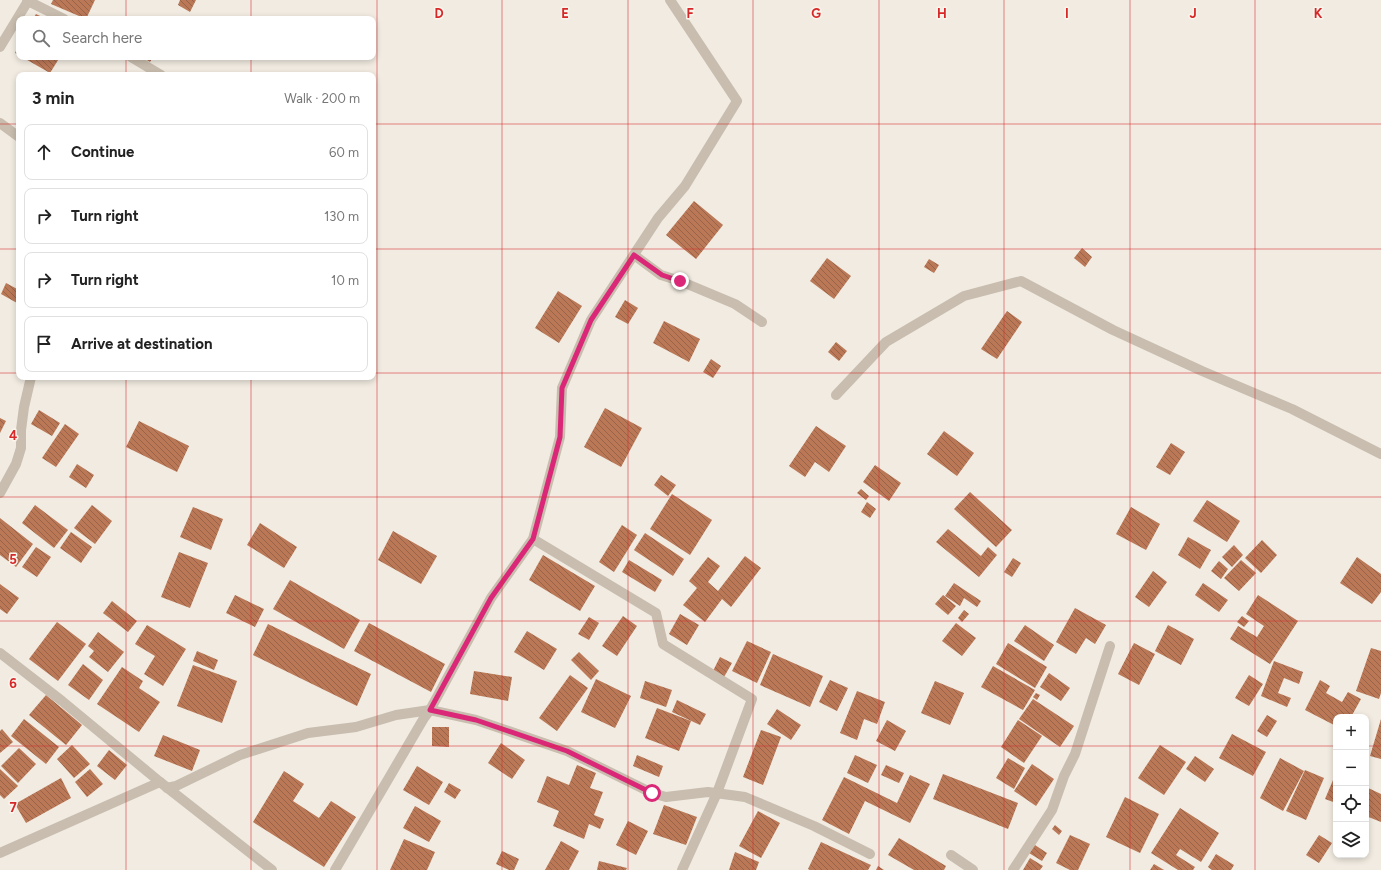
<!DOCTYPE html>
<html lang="en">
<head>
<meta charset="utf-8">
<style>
	body { margin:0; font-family:Figtree,sans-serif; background:#f2f2f2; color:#222 }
	.controls { position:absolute; right:12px; bottom:12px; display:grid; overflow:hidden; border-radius:8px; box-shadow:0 2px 6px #0003 }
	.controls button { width:36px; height:36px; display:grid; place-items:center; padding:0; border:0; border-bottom:1px solid #e0e0e0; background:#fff; color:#222; font:20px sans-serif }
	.stop { position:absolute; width:12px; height:12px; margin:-9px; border:3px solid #db2777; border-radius:50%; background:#fff }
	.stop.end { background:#db2777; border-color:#fff; box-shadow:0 1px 4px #0008 }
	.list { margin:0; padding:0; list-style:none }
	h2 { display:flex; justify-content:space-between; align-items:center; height:52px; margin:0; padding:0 16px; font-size:17px }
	h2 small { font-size:13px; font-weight:400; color:#767676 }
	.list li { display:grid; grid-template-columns:26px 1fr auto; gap:12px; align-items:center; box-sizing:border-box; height:56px; margin:0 8px 8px; padding:0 8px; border:1px solid #e0e0e0; border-radius:8px }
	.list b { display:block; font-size:15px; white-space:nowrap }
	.list em { font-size:13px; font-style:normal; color:#767676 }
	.icon { flex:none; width:22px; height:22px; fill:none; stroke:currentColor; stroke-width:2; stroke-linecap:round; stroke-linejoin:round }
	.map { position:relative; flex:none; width:1381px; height:870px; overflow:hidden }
	.search { position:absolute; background:#fff; box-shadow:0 2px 6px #0003; left:16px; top:16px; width:360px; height:44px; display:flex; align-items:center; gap:10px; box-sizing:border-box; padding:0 14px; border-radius:8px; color:#767676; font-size:15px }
	.panel { position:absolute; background:#fff; box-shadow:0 2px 6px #0003; left:16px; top:72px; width:360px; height:308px; border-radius:8px }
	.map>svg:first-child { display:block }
</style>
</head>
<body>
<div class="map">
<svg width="1381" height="870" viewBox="0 0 1381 870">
	<defs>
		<pattern id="building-back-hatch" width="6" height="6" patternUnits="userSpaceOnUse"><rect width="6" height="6" fill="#ba7857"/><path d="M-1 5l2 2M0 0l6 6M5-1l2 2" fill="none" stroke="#986348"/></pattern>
	</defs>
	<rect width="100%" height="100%" fill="#f1ebe1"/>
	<g fill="url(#building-back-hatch)">
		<polygon points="53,0 95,0 86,19 51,4"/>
		<polygon points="180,0 196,0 190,12 178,5"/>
		<polygon points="36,14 46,19 33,19"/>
		<polygon points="19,45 19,55 15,53"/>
		<polygon points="22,57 60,57 50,73"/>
		<polygon points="142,57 153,57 150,62"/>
		<polygon points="694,201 723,225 696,259 666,235"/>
		<polygon points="1082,248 1092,257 1085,267 1074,258"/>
		<polygon points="827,258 851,276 834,299 810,281"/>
		<polygon points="929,259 939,265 934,273 924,267"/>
		<polygon points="6,283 19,290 19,299 17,303 1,294"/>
		<polygon points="558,291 582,306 559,343 535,328"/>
		<polygon points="625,300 638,308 628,324 615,317"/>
		<polygon points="1007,311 1022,322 997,359 981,349"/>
		<polygon points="664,321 700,339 689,362 653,343"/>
		<polygon points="836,342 847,351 839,361 828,352"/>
		<polygon points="711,359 721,366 713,378 703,372"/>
		<polygon points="605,408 642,428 621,467 584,447"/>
		<polygon points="39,410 60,423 52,436 31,424"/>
		<polygon points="0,418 6,421 0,433"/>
		<polygon points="139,421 189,446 177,472 126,447"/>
		<polygon points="65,424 79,434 56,467 42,458"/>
		<polygon points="816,426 846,446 829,472 815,462 805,477 789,466"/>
		<polygon points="944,431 974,453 957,476 927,454"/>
		<polygon points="1171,443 1185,452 1170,475 1156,467"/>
		<polygon points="77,464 94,475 86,488 69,477"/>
		<polygon points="875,465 901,483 889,501 863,482"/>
		<polygon points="661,475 676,485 668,496 654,485"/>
		<polygon points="861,489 869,496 866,500 857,493"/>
		<polygon points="970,492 1012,530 996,547 954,509"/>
		<polygon points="672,494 712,520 690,555 650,529"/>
		<polygon points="1207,500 1240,521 1227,542 1193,521"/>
		<polygon points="867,502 876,509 870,518 861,512"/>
		<polygon points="35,505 68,530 54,548 22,523"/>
		<polygon points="92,505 112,521 95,544 74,528"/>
		<polygon points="193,507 223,519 211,550 180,537"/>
		<polygon points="1131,507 1160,524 1146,550 1116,534"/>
		<polygon points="0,518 33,544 16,567 0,555"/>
		<polygon points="260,523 297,547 284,568 247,545"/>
		<polygon points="622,525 637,535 614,572 599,562"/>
		<polygon points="948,529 981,556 988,547 997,555 979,577 936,542"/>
		<polygon points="393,531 437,556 421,584 378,560"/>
		<polygon points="71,532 92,547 81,563 60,548"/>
		<polygon points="645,533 684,559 673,576 634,550"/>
		<polygon points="1188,537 1211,550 1200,569 1178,555"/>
		<polygon points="1262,540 1277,555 1261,573 1245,558"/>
		<polygon points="1234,545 1243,555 1232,567 1222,557"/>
		<polygon points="36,547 51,557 37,577 22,567"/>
		<polygon points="179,552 208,563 190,608 161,597"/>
		<polygon points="543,555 595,586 580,611 529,580"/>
		<polygon points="745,556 761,568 731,607 722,599 705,622 683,605 697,588 689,581 708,557 720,566 708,582 718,591"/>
		<polygon points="1357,557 1381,574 1381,592 1372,604 1340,583"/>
		<polygon points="1013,558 1021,563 1012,577 1004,572"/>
		<polygon points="629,560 662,580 655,592 622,572"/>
		<polygon points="1241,560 1256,573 1239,591 1224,578"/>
		<polygon points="1219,561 1228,569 1221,579 1211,571"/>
		<polygon points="1153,571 1167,582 1149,607 1135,597"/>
		<polygon points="290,580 360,620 344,649 273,609"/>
		<polygon points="954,583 981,601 977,607 964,598 960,606 945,596"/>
		<polygon points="1203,583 1228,600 1219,612 1195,595"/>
		<polygon points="0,584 19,598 7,614 0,609"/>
		<polygon points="235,595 264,609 255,627 226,613"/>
		<polygon points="943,595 956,606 948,615 935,604"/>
		<polygon points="1258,595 1298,621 1270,664 1230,639 1238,626 1257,637 1264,626 1246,614"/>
		<polygon points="112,601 137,621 128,632 103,613"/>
		<polygon points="1075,608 1106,625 1095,644 1086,638 1076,654 1056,642"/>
		<polygon points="964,610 969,614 962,622 958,618"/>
		<polygon points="680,614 699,625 687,645 669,634"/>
		<polygon points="623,616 637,626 617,656 602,646"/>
		<polygon points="1242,616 1249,621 1244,627 1237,622"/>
		<polygon points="589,617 599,623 589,640 578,634"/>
		<polygon points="57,622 86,644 58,681 29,659"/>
		<polygon points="369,623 445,664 431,692 354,651"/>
		<polygon points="956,623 976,638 962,656 942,641"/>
		<polygon points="268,624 371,674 357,706 253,655"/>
		<polygon points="147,625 186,649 163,686 144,674 155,656 135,644"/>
		<polygon points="1025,625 1054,645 1044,661 1014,641"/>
		<polygon points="1168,625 1194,639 1181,665 1155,651"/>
		<polygon points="527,631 557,649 544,670 514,652"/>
		<polygon points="98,632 124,652 108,672 89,657 94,651 88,646"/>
		<polygon points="747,641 771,652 757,683 732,671"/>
		<polygon points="1008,643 1047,667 1035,688 996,664"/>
		<polygon points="1134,643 1155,654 1139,685 1118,674"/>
		<polygon points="1371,648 1381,651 1381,693 1379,699 1356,691"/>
		<polygon points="197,651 218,660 214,670 193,661"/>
		<polygon points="579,652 599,671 591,680 571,660"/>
		<polygon points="773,654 823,676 810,707 760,685"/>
		<polygon points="720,657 732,663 724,677 713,671"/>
		<polygon points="1274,661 1303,672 1299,684 1284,678 1278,693 1291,698 1287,707 1261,696"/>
		<polygon points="83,664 103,680 89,700 68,685"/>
		<polygon points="193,665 237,681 222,723 177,706"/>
		<polygon points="993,666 1035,690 1023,710 981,687"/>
		<polygon points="122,667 143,681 139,688 160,702 139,732 97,704"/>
		<polygon points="474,671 512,677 508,701 470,694"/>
		<polygon points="1049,673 1070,688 1061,701 1040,687"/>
		<polygon points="570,675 588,688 557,731 539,718"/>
		<polygon points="1249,675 1263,684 1249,706 1235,698"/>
		<polygon points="596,679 631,696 615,728 581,712"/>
		<polygon points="830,680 848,688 837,711 819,702"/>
		<polygon points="1320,680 1330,686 1326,693 1342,702 1348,692 1361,699 1351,717 1336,717 1336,726 1305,710"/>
		<polygon points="645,681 672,690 666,707 640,698"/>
		<polygon points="935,681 964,693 950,725 921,713"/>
		<polygon points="857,691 885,702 877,724 864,719 857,740 840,733"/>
		<polygon points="1036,693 1040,695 1037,700 1033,697"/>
		<polygon points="46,695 82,725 66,745 29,715"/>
		<polygon points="1033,699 1074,726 1060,747 1019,719"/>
		<polygon points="677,700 706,714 700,725 672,712"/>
		<polygon points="657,708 691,721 679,751 645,738"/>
		<polygon points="777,709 801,725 791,740 767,724"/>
		<polygon points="1267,715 1277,721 1267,737 1257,731"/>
		<polygon points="24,719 59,747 46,764 11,736"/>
		<polygon points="1381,719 1381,759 1370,756"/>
		<polygon points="887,720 906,731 895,751 876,741"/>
		<polygon points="1018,720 1042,736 1024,763 1001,747"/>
		<polygon points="432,727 449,727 449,747 432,746"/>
		<polygon points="2,729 13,742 0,753 0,731"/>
		<polygon points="761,730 781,737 763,785 743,777"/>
		<polygon points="1232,734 1266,752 1253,776 1219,758"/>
		<polygon points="163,735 200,750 192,771 154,756"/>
		<polygon points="501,743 525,760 512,779 488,763"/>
		<polygon points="72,745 90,764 74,778 57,759"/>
		<polygon points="1160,745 1186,762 1164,795 1138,778"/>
		<polygon points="19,748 36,764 18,783 1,766"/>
		<polygon points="109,750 127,765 115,780 97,766"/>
		<polygon points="637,755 663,766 659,777 633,766"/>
		<polygon points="855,755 877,765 868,783 847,773"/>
		<polygon points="1195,756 1214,769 1205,782 1186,769"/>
		<polygon points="1008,758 1025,768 1014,789 996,778"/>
		<polygon points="1280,758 1304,771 1283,811 1260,798"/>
		<polygon points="1032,764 1054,779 1036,806 1014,791"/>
		<polygon points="577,765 596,773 590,788 603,792 594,815 604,819 600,829 589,824 584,839 553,826 559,811 537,802 547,776 569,785"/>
		<polygon points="886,765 904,773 899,783 881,775"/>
		<polygon points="417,766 443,782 429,805 403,790"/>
		<polygon points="0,769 18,786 4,799 0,795"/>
		<polygon points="90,769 103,784 87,797 75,782"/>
		<polygon points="1305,770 1324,778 1306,820 1286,811"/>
		<polygon points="284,771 304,784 293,801 319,818 331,801 356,817 324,867 253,822"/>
		<polygon points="1336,773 1336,803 1325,799"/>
		<polygon points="943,774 1018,803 1008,829 933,799"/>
		<polygon points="910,775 930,784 910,823 865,801 849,834 822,820 844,777 897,803"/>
		<polygon points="61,778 71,798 26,823 15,804"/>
		<polygon points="449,783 461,790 455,799 444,792"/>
		<polygon points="1366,787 1381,794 1381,822 1366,816"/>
		<polygon points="1125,797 1159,814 1140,853 1106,837"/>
		<polygon points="664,805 697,817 686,845 653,834"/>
		<polygon points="415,806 441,821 429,842 403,828"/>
		<polygon points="1180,808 1219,833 1201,862 1180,849 1176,855 1195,867 1193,870 1178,870 1151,853"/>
		<polygon points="758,811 780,823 761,858 739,846"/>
		<polygon points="628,821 648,831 636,855 616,845"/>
		<polygon points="1055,825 1062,831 1059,835 1052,829"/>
		<polygon points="1070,835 1090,844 1078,870 1070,870 1056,863"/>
		<polygon points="1319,835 1332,843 1319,863 1306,855"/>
		<polygon points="899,838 946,866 944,870 914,870 888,855"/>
		<polygon points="404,839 435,852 427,870 390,870"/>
		<polygon points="561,841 579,851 569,870 545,870"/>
		<polygon points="821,842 871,865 868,870 810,870 808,869"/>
		<polygon points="1035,845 1047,853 1042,861 1029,853"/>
		<polygon points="502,851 519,859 514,870 509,870 496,864"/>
		<polygon points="735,852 759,862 756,870 729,870"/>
		<polygon points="1216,854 1234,865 1231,870 1212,870 1208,867"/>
		<polygon points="1030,858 1043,866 1040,870 1023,870"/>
		<polygon points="599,861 627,868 626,870 597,870"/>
		<polygon points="1154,864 1164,870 1150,870"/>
		<polygon points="878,866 884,870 876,870"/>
	</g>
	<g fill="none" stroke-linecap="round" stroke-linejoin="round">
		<g stroke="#c8bdae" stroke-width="10">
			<polyline points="28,1 64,19"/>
			<polyline points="0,47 28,1 27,0"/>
			<polyline points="131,57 161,75"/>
			<polyline points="0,123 19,137"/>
			<polyline points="634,255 661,275 680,281 735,304 762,322"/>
			<polyline points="836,395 886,342 964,296 1021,281 1113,330 1202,371 1292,409 1381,454"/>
			<polyline points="0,493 16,464 21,448 21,430 24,407 31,377"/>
			<polyline points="533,539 656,613 663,644 752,699 717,793 682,870"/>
			<polyline points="0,653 62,701 160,782 272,870"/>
			<polyline points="167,788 176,786 240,755 308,733 356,727 396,715 430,710 476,720 567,751 652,793 666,797 708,792 745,797 814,826 870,854"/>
			<polyline points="0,853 160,782"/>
			<polyline points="951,855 973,870"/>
			<polyline points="335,870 424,718 430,710 491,598 533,539 560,437 562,388 591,320 658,218 685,186 737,101 670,0"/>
			<polyline points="1013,870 1052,810 1064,776 1075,754 1110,646"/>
		</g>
	</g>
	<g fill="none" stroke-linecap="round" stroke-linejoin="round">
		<polyline stroke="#db2777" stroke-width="5" points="652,793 567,751 476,720 430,710 491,598 533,539 560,437 562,388 591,320 634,255 662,275 680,281"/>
	</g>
	<path fill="none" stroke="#d62828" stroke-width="1" stroke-opacity="0.55" d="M126 0V19M251 0V19M377 0V870M502 0V870M628 0V870M753 0V870M879 0V870M1004 0V870M1130 0V870M1255 0V870M126 57V75M251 57V75M0 124H19M373 124H1381M0 249H19M373 249H1381M0 373H19M373 373H1381M126 377V870M251 377V870M0 497H1381M0 621H1381M0 746H1336M1366 746H1381"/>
	<g font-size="13" text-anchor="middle" font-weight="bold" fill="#d62828" stroke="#f9f5ed" stroke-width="3" stroke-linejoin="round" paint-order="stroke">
		<text x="439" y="18">D</text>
		<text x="565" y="18">E</text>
		<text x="690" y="18">F</text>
		<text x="816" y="18">G</text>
		<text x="942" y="18">H</text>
		<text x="1067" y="18">I</text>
		<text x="1193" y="18">J</text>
		<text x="1318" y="18">K</text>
		<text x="13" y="440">4</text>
		<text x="13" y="564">5</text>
		<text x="13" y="688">6</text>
		<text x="13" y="812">7</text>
	</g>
</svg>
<div class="controls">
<button>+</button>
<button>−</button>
<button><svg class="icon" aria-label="locate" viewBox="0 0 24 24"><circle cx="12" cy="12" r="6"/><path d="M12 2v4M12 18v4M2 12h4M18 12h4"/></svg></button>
<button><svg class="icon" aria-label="layers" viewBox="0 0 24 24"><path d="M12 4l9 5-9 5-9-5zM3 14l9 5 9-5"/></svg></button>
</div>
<div class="stop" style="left:652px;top:793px"></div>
<div class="stop end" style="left:680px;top:281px"></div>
<div class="search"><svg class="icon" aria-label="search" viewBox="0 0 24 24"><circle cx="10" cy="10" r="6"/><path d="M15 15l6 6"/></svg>Search here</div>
<section class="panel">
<h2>3 min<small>Walk · 200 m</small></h2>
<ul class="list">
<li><svg class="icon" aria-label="ahead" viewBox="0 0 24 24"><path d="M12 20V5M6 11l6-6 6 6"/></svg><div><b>Continue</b></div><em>60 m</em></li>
<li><svg class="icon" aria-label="right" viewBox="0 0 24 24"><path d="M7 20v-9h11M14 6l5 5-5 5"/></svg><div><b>Turn right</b></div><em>130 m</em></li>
<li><svg class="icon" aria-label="right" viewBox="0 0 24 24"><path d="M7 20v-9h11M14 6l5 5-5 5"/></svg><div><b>Turn right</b></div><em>10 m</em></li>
<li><svg class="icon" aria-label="arrive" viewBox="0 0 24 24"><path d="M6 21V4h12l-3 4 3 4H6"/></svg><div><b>Arrive at destination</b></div></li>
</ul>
</section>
</div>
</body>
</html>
